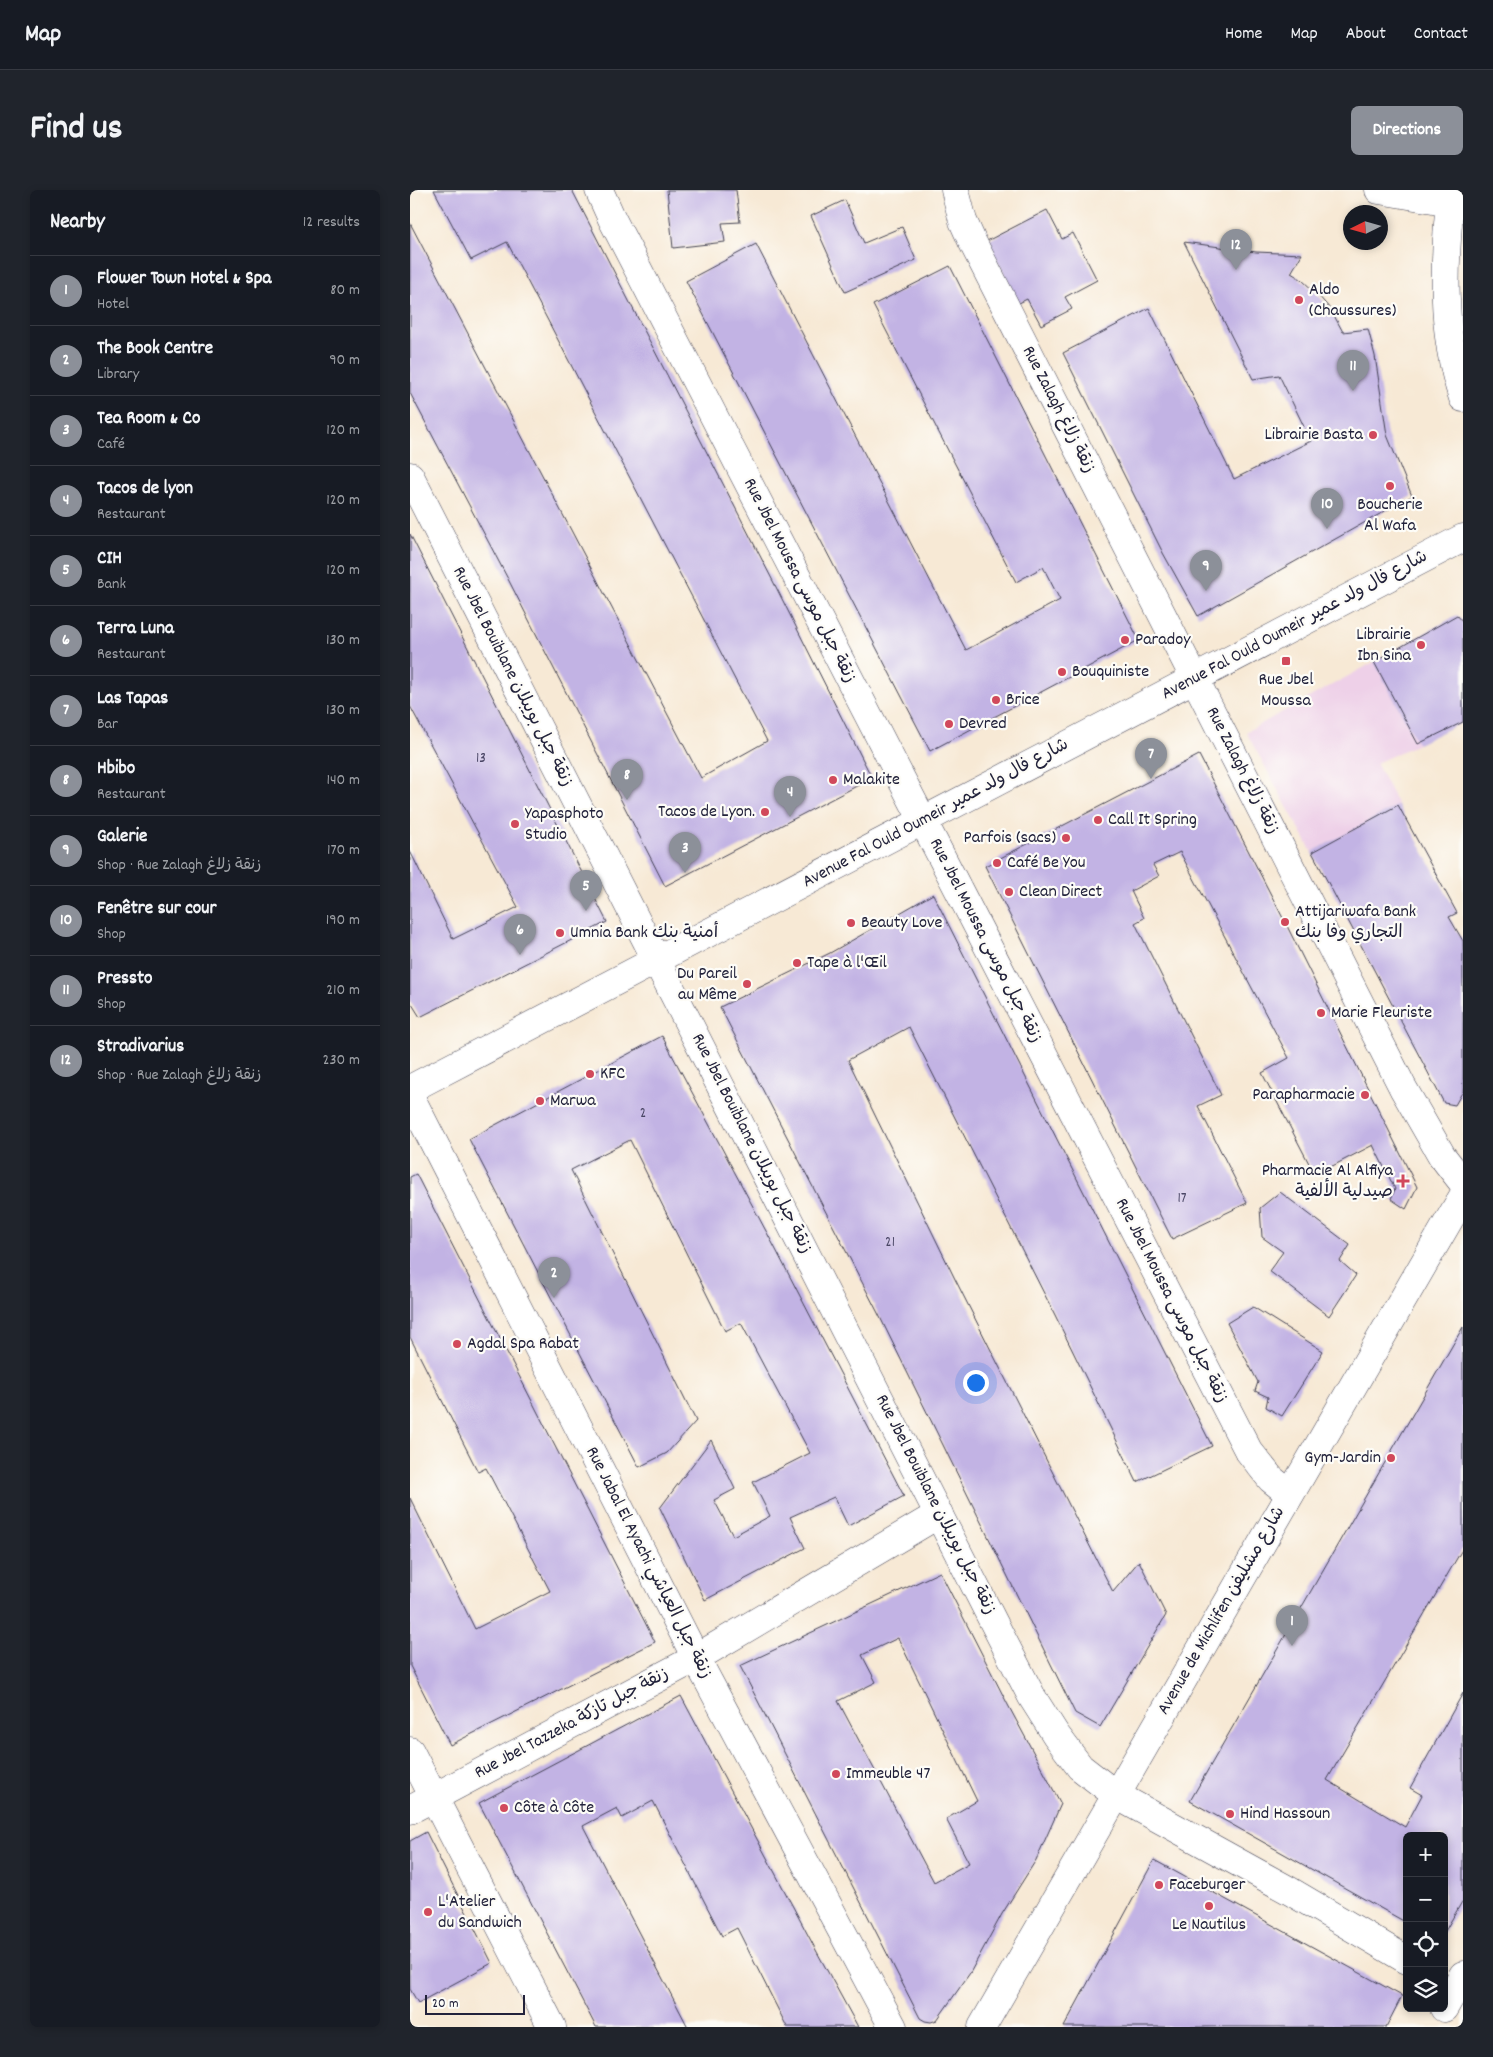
<!DOCTYPE html>
<html lang="en">
<head>
<meta charset="utf-8">
<style>
	body { margin:0; font-family:Dekko,"Playpen Sans Arabic",sans-serif; background:#20242c; color:#f1f3f6 }
	.controls { position:absolute; right:15px; bottom:15px; display:grid; overflow:hidden; border-radius:8px; box-shadow:0 2px 8px #0003 }
	.controls button { width:45px; height:45px; display:grid; place-items:center; padding:0; border:0; border-bottom:1px solid #363941; background:#171b24; color:#f1f3f6; font:25px sans-serif }
	.compass { position:absolute; left:933px; top:15px; width:45px; height:45px; border-radius:50%; background:#171b24; box-shadow:0 2px 8px #0003; rotate:265deg }
	.scale { position:absolute; left:15px; bottom:12px; width:100px; box-sizing:border-box; padding-left:5px; border:2px solid #22223b; border-top:0; font-size:14px; line-height:18px; white-space:nowrap; color:#22223b; -webkit-text-stroke:4px #fdfcf7; paint-order:stroke }
	.you { position:absolute; left:565px; top:1192px; width:18px; height:18px; margin:-12px; border:4px solid #fff; border-radius:50%; background:#1a73e8; box-shadow:0 0 0 8px #1a73e833 }
	.badge { display:grid; place-items:center; width:32px; height:32px; border-radius:50%; background:#8c9099; color:#fff; font-size:16px; font-weight:700 }
	.pin { position:absolute; translate:-50% -41px; filter:drop-shadow(0 1px 2px #0008) }
	.pin::after { content:''; position:absolute; top:26px; width:18px; height:15px; background:inherit; clip-path:polygon(0 0,100% 0,50% 100%) }
	.list { margin:0; padding:0; list-style:none }
	h2 { display:flex; justify-content:space-between; align-items:center; height:65px; margin:0; padding:0 20px; font-size:21px }
	h2 small { font-size:16px; font-weight:400; color:#9ea1a6 }
	.list li { display:grid; grid-template-columns:32px 1fr auto; gap:15px; align-items:center; box-sizing:border-box; height:70px; padding:0 20px; border-top:1px solid #363941 }
	.list b { display:block; font-size:19px; white-space:nowrap }
	.list p { margin:0; font-size:16px; white-space:nowrap; color:#9ea1a6 }
	.list em { font-size:16px; font-style:normal; color:#9ea1a6 }
	.icon { flex:none; width:28px; height:28px; fill:none; stroke:currentColor; stroke-width:2; stroke-linecap:round; stroke-linejoin:round }
	.map { position:relative; flex:none; width:1053px; height:1837px; overflow:hidden; border-radius:8px }
	header { display:flex; align-items:center; gap:30px; box-sizing:border-box; height:70px; padding:0 25px; background:#171b24; border-bottom:1px solid #363941 }
	header strong { font-size:24px }
	nav { display:flex; gap:28px; margin-inline-start:auto; font-size:18px }
	.intro { display:flex; align-items:center; justify-content:space-between; box-sizing:border-box; height:120px; padding:0 30px }
	h1 { margin:0; font-size:35px }
	.button { padding:12px 22px; border-radius:8px; background:#8c9099; color:#fff; font-size:18px; font-weight:700 }
	main { display:flex; gap:30px; padding:0 30px }
	aside { flex:1; background:#171b24; border-radius:8px; box-shadow:0 2px 8px #0003 }
	.map>svg:first-child { display:block }
</style>
</head>
<body>
<header>
<strong>Map</strong>
<nav><a>Home</a><a>Map</a><a>About</a><a>Contact</a></nav>
</header>
<div class="intro"><h1>Find us</h1><a class="button">Directions</a></div>
<main>
<aside>
<h2>Nearby<small>12 results</small></h2>
<ul class="list">
<li><span class="badge">1</span><div><b>Flower Town Hotel &amp; Spa</b><p>Hotel</p></div><em>80 m</em></li>
<li><span class="badge">2</span><div><b>The Book Centre</b><p>Library</p></div><em>90 m</em></li>
<li><span class="badge">3</span><div><b>Tea Room &amp; Co</b><p>Café</p></div><em>120 m</em></li>
<li><span class="badge">4</span><div><b>Tacos de lyon</b><p>Restaurant</p></div><em>120 m</em></li>
<li><span class="badge">5</span><div><b>CIH</b><p>Bank</p></div><em>120 m</em></li>
<li><span class="badge">6</span><div><b>Terra Luna</b><p>Restaurant</p></div><em>130 m</em></li>
<li><span class="badge">7</span><div><b>Las Tapas</b><p>Bar</p></div><em>130 m</em></li>
<li><span class="badge">8</span><div><b>Hbibo</b><p>Restaurant</p></div><em>140 m</em></li>
<li><span class="badge">9</span><div><b>Galerie</b><p>Shop · Rue Zalagh زنقة زلاغ</p></div><em>170 m</em></li>
<li><span class="badge">10</span><div><b>Fenêtre sur cour</b><p>Shop</p></div><em>190 m</em></li>
<li><span class="badge">11</span><div><b>Pressto</b><p>Shop</p></div><em>210 m</em></li>
<li><span class="badge">12</span><div><b>Stradivarius</b><p>Shop · Rue Zalagh زنقة زلاغ</p></div><em>230 m</em></li>
</ul>
</aside>
<div class="map">
<svg width="1053" height="1837" viewBox="0 0 1053 1837">
	<rect width="100%" height="100%" fill="#fdfcf7"/>
	<filter id="ink" filterUnits="userSpaceOnUse"><feTurbulence type="fractalNoise" baseFrequency=".02" numOctaves="2"/><feDisplacementMap in="SourceGraphic" scale="10" xChannelSelector="R" yChannelSelector="G"/><feConvolveMatrix kernelMatrix="1 2 1 2 8 2 1 2 1" color-interpolation-filters="sRGB"/></filter>
	<filter id="wash" filterUnits="userSpaceOnUse"><feTurbulence type="fractalNoise" baseFrequency=".0096" numOctaves="4" result="noise"/><feDisplacementMap in="SourceGraphic" scale="20" xChannelSelector="R" yChannelSelector="G"/><feGaussianBlur stdDeviation="1.12" result="paint"/><feColorMatrix in="noise" values="0 0 0 0 0 0 0 0 0 0 0 0 0 0 0 0 0 1.4 0 .05"/><feComposite in="paint" operator="in"/></filter>
	<g filter="url(#wash)">
		<rect width="100%" height="100%" fill="#f7e9d5"/>
		<polygon fill="#eed0e8" points="964,472 1008,554 966,573 988,615 902,662 836,542"/>
		<g id="blocks">
			<g fill="#c2b3e4" fill-rule="evenodd">
				<polygon points="24,0 162,0 365,395 462,588 255,696 98,389 0,203 0,33 291,588 357,551 97,52 61,70"/>
				<polygon points="257,0 326,0 330,32 312,33 315,52 263,58"/>
				<polygon points="435,10 454,53 492,37 506,70 435,102 401,26"/>
				<polygon points="637,20 652,49 663,43 687,90 655,107 662,119 631,135 617,109 609,113 577,51"/>
				<polygon points="774,52 846,62 892,64 881,83 891,89 908,105 921,120 933,142 958,139 965,166 977,245 1002,306 788,426 753,363 653,163 739,118 824,289 901,251 869,185 843,189"/>
				<polygon points="346,54 556,460 650,410 633,377 606,392 463,115 540,76 729,450 520,561 276,91"/>
				<polygon points="0,344 197,732 10,827 0,811 0,661 43,749 108,717 0,516"/>
				<polygon points="1047,425 1053,432 1053,532 1008,554 964,472"/>
				<polygon points="789,565 875,732 1007,997 996,1019 981,1009 985,999 963,955 905,985 852,883 879,868 770,662 743,675 749,686 721,701 734,728 725,733 811,905 788,916 837,1013 762,1049 575,676"/>
				<polygon points="988,615 1047,723 1039,727 1053,751 1053,901 1045,915 1034,913 902,662"/>
				<polygon points="523,704 802,1256 727,1292 645,1125 499,837 438,870 545,1089 703,1402 729,1371 756,1425 690,1537 665,1523 469,1125 310,817 420,763"/>
				<polygon points="252,846 364,1056 494,1306 438,1336 424,1307 380,1327 395,1358 295,1410 250,1318 301,1250 325,1299 304,1310 323,1346 360,1326 343,1292 400,1263 331,1133 315,1141 220,950 161,980 286,1231 257,1263 229,1277 59,949"/>
				<polygon points="6,984 245,1452 40,1555 0,1476 0,1308 65,1439 140,1401 76,1278 68,1282 0,1147 0,987"/>
				<polygon points="870,1002 940,1055 930,1071 946,1085 919,1126 859,1081 873,1062 852,1047 850,1018"/>
				<polygon points="843,1117 913,1161 872,1226 856,1217 858,1207 845,1201 848,1192 817,1133"/>
				<polygon points="1053,1137 1053,1358 917,1590 995,1637 1012,1605 1000,1598 1053,1503 1053,1710 1034,1743 1034,1646 997,1646 997,1733 780,1611"/>
				<path d="M530 1382 598 1515 651 1614 626 1670 592 1724 560 1783 527 1830 521 1832 515 1831 510 1828 330 1476ZM488 1448 567 1611 536 1629 559 1673 524 1692 428 1511 466 1492 452 1465Z"/>
				<polygon points="271,1506 407,1762 448,1837 377,1837 327,1738 312,1746 243,1611 212,1628 207,1618 173,1636 278,1837 186,1837 69,1613"/>
				<polygon points="16,1642 82,1773 8,1813 0,1799 0,1651"/>
				<polygon points="744,1670 992,1806 976,1837 654,1837"/>
			</g>
		</g>
	</g>
	<g filter="url(#ink)">
		<use href="#blocks" fill-opacity="0" stroke="#424052" stroke-width="1"/>
		<g fill="none" stroke-linecap="round" stroke-linejoin="round">
			<g stroke="#424052" stroke-width="29">
				<g id="minor">
					<polyline points="189,0 202,29 838,1260 861,1289 880,1304"/>
					<polyline points="545,0 553,31 562,51 993,898 1032,966 1053,993"/>
					<path d="M1041 0C1034 70 1030 140 1053 208"/>
					<polyline points="0,286 590,1445 622,1507 646,1545 670,1577 706,1605 880,1701 997,1770"/>
					<polyline points="0,906 286,1468 483,1837"/>
					<polyline points="0,1561 142,1837"/>
					<polyline points="0,1620 286,1468 529,1324"/>
					<polyline points="1034,1818 1053,1785"/>
				</g>
			</g>
			<g stroke="#424052" stroke-width="29">
				<g id="major">
					<polyline points="969,0 1053,14"/>
					<polyline points="0,899 1053,348"/>
					<polyline points="572,1837 1053,1006"/>
				</g>
			</g>
			<use href="#minor" stroke="#fff" stroke-width="28"/>
			<use href="#major" stroke="#fff" stroke-width="28"/>
		</g>
	</g>
	<g fill="#d1495b" stroke="#fdfcf7" stroke-width="2">
		<circle cx="889" cy="110" r="5"/>
		<circle cx="963" cy="245" r="5"/>
		<circle cx="980" cy="296" r="5"/>
		<circle cx="715" cy="450" r="5"/>
		<circle cx="1011" cy="455" r="5"/>
		<rect x="871" y="466" width="10" height="10" rx="2.5"/>
		<circle cx="652" cy="482" r="5"/>
		<circle cx="586" cy="510" r="5"/>
		<circle cx="539" cy="534" r="5"/>
		<circle cx="423" cy="590" r="5"/>
		<circle cx="355" cy="622" r="5"/>
		<circle cx="688" cy="630" r="5"/>
		<circle cx="105" cy="634" r="5"/>
		<circle cx="656" cy="648" r="5"/>
		<circle cx="587" cy="673" r="5"/>
		<circle cx="599" cy="702" r="5"/>
		<circle cx="875" cy="732" r="5"/>
		<circle cx="441" cy="733" r="5"/>
		<circle cx="150" cy="743" r="5"/>
		<circle cx="387" cy="773" r="5"/>
		<circle cx="337" cy="794" r="5"/>
		<circle cx="911" cy="823" r="5"/>
		<circle cx="180" cy="884" r="5"/>
		<circle cx="955" cy="905" r="5"/>
		<circle cx="130" cy="911" r="5"/>
		<path d="M990.5 983.5h5v5h5v5h-5v5h-5v-5h-5v-5h5z"/>
		<circle cx="47" cy="1154" r="5"/>
		<circle cx="981" cy="1268" r="5"/>
		<circle cx="426" cy="1584" r="5"/>
		<circle cx="94" cy="1618" r="5"/>
		<circle cx="820" cy="1624" r="5"/>
		<circle cx="749" cy="1695" r="5"/>
		<circle cx="799" cy="1716" r="5"/>
		<circle cx="18" cy="1722" r="5"/>
	</g>
	<g text-anchor="middle" dominant-baseline="central" stroke-width="4.5" stroke-linejoin="round" paint-order="stroke">
		<g font-size="15" fill="#4a4665">
			<text x="71" y="569">13</text>
			<text x="233" y="924">2</text>
			<text x="772" y="1009">17</text>
			<text x="480" y="1053">21</text>
		</g>
		<g font-size="18" fill="#22223b" stroke="#fdfcf7" text-anchor="start">
			<text x="899" y="100">Aldo<tspan x="899" dy="21">(Chaussures)</tspan></text>
			<text x="953" y="245" text-anchor="end">Librairie Basta</text>
			<text x="980" y="315" text-anchor="middle">Boucherie<tspan x="980" dy="21">Al Wafa</tspan></text>
			<text x="1001" y="445" text-anchor="end">Librairie<tspan x="1001" dy="21">Ibn Sina</tspan></text>
			<text x="725" y="450">Paradoy</text>
			<text x="662" y="482">Bouquiniste</text>
			<text x="876" y="490" text-anchor="middle">Rue Jbel<tspan x="876" dy="21">Moussa</tspan></text>
			<text x="596" y="510">Brice</text>
			<text x="549" y="534">Devred</text>
			<text x="433" y="590">Malakite</text>
			<text x="345" y="622" text-anchor="end">Tacos de Lyon.</text>
			<text x="115" y="624">Yapasphoto<tspan x="115" dy="21">Studio</tspan></text>
			<text x="698" y="630">Call It Spring</text>
			<text x="646" y="648" text-anchor="end">Parfois (sacs)</text>
			<text x="597" y="673">Café Be You</text>
			<text x="609" y="702">Clean Direct</text>
			<text x="885" y="722">Attijariwafa Bank<tspan x="885" dy="21">التجاري وفا بنك</tspan></text>
			<text x="451" y="733">Beauty Love</text>
			<text x="160" y="743">Umnia Bank أمنية بنك</text>
			<text x="397" y="773">Tape à l'Œil</text>
			<text x="327" y="784" text-anchor="end">Du Pareil<tspan x="327" dy="21">au Même</tspan></text>
			<text x="921" y="823">Marie Fleuriste</text>
			<text x="190" y="884">KFC</text>
			<text x="945" y="905" text-anchor="end">Parapharmacie</text>
			<text x="140" y="911">Marwa</text>
			<text x="983" y="981" text-anchor="end">Pharmacie Al Alfiya<tspan x="983" dy="21">صيدلية الألفية</tspan></text>
			<text x="57" y="1154">Agdal Spa Rabat</text>
			<text x="971" y="1268" text-anchor="end">Gym-Jardin</text>
			<text x="436" y="1584">Immeuble 47</text>
			<text x="104" y="1618">Côte à Côte</text>
			<text x="830" y="1624">Hind Hassoun</text>
			<text x="759" y="1695">Faceburger</text>
			<text x="28" y="1712">L'Atelier<tspan x="28" dy="21">du Sandwich</tspan></text>
			<text x="799" y="1735" text-anchor="middle">Le Nautilus</text>
		</g>
		<g font-size="18" fill="#22223b" stroke="#fdfcf7">
			<text transform="translate(648 220) rotate(63)">Rue Zalagh زنقة زلاغ</text>
			<text transform="translate(389 391) rotate(63)">Rue Jbel Moussa زنقة جبل موسى</text>
			<text transform="translate(885 436) rotate(-28)">Avenue Fal Ould Oumeir شارع فال ولد عمير</text>
			<text transform="translate(102 487) rotate(63)">Rue Jbel Bouiblane زنقة جبل بويبلان</text>
			<text transform="translate(832 581) rotate(63)">Rue Zalagh زنقة زلاغ</text>
			<text transform="translate(526 624) rotate(-28)">Avenue Fal Ould Oumeir شارع فال ولد عمير</text>
			<text transform="translate(575 751) rotate(63)">Rue Jbel Moussa زنقة جبل موسى</text>
			<text transform="translate(341 954) rotate(63)">Rue Jbel Bouiblane زنقة جبل بويبلان</text>
			<text transform="translate(761 1111) rotate(63)">Rue Jbel Moussa زنقة جبل موسى</text>
			<text transform="translate(525 1315) rotate(63)">Rue Jbel Bouiblane زنقة جبل بويبلان</text>
			<text transform="translate(238 1373) rotate(63)">Rue Jabal El Ayachi زنقة جبل العياشي</text>
			<text transform="translate(812 1421) rotate(-60)">Avenue de Michlifen شارع مشليفن</text>
			<text transform="translate(162 1534) rotate(-28)">Rue Jbel Tazzeka زنقة جبل تازكة</text>
		</g>
	</g>
</svg>
<div class="controls">
<button>+</button>
<button>−</button>
<button><svg class="icon" aria-label="locate" viewBox="0 0 24 24"><circle cx="12" cy="12" r="6"/><path d="M12 2v4M12 18v4M2 12h4M18 12h4"/></svg></button>
<button><svg class="icon" aria-label="layers" viewBox="0 0 24 24"><path d="M12 4l9 5-9 5-9-5zM3 14l9 5 9-5"/></svg></button>
</div>
<svg class="compass" viewBox="-18 -18 36 36"><path d="M0-13l5 13h-10z" fill="#e53935"/><path d="M0 13l5-13h-10z" fill="#9ea1a6"/></svg>
<div class="scale">20 m</div>
<div class="you"></div>
<div class="pin badge" style="left:882px;top:1456px">1</div>
<div class="pin badge" style="left:144px;top:1108px">2</div>
<div class="pin badge" style="left:275px;top:683px">3</div>
<div class="pin badge" style="left:380px;top:627px">4</div>
<div class="pin badge" style="left:176px;top:721px">5</div>
<div class="pin badge" style="left:110px;top:765px">6</div>
<div class="pin badge" style="left:741px;top:589px">7</div>
<div class="pin badge" style="left:217px;top:610px">8</div>
<div class="pin badge" style="left:796px;top:401px">9</div>
<div class="pin badge" style="left:917px;top:339px">10</div>
<div class="pin badge" style="left:943px;top:201px">11</div>
<div class="pin badge" style="left:826px;top:80px">12</div>
</div>
</main>
</body>
</html>
